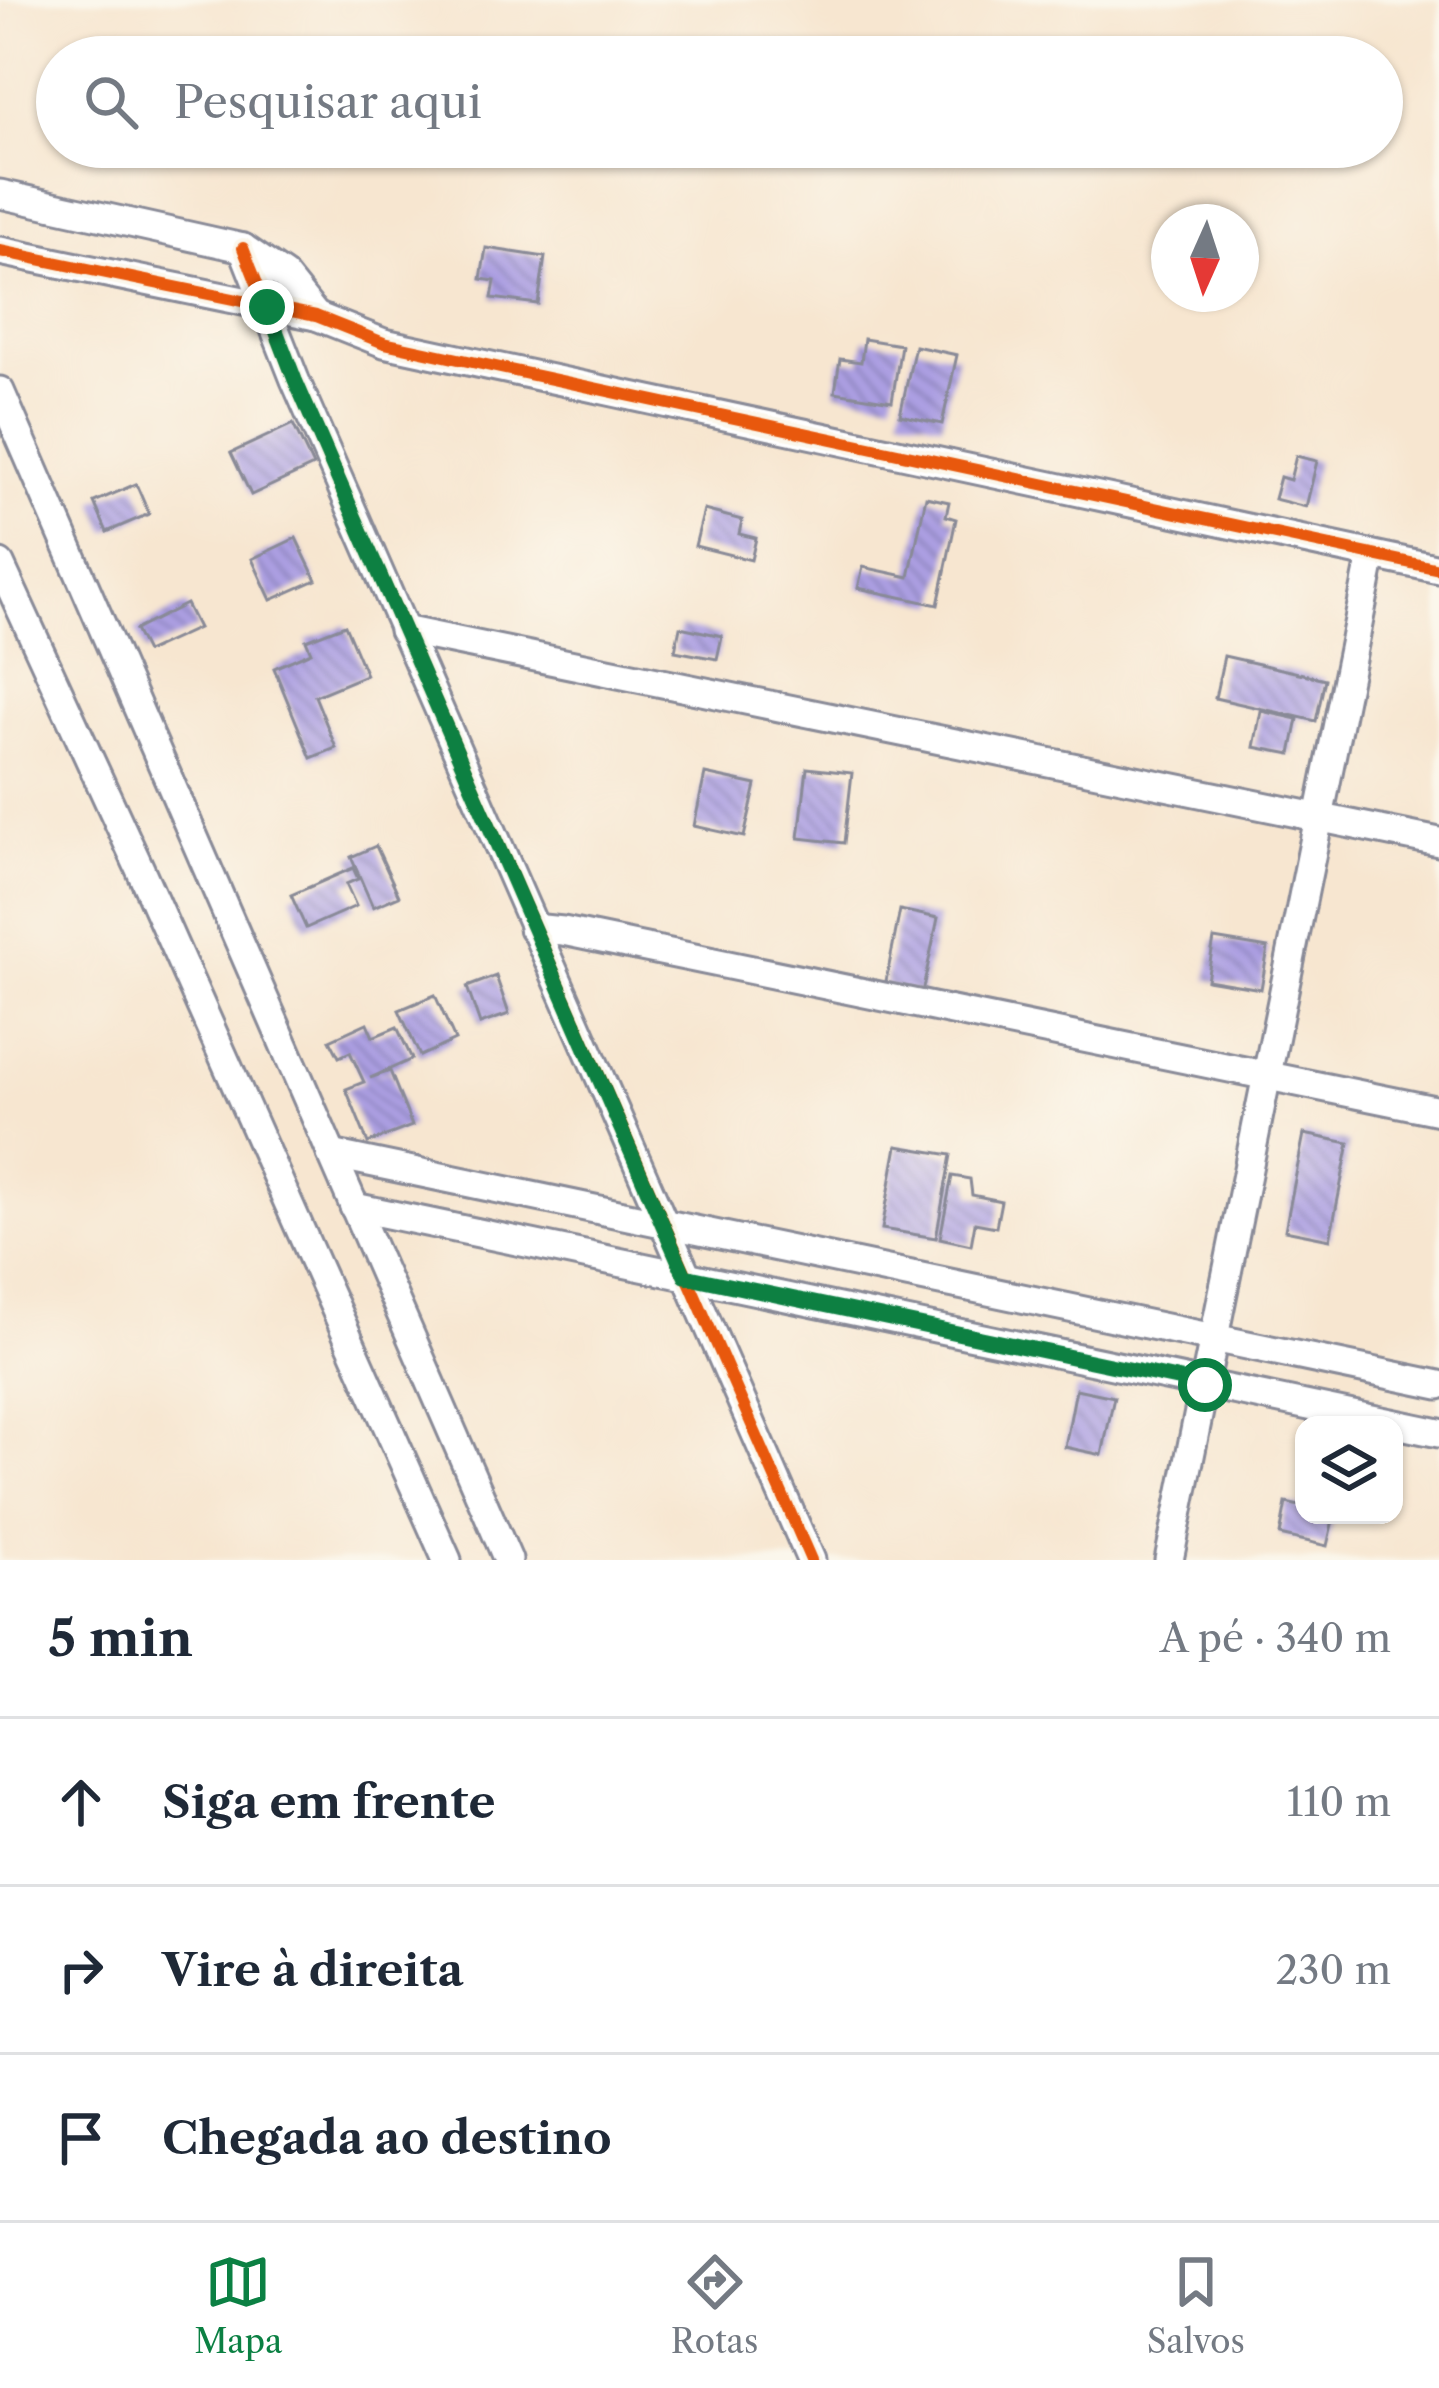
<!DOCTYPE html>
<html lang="pt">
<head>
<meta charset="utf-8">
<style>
	body { margin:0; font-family:"Libre Caslon Text",serif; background:#f2f2f3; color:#1f2937 }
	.controls { position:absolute; right:36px; bottom:36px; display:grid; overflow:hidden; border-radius:24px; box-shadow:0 3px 9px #0004 }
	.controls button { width:108px; height:108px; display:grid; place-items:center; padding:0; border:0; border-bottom:3px solid #e0e1e3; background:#fff; color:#1f2937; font:60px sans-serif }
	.compass { position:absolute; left:1151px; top:204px; width:108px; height:108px; border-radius:50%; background:#fff; box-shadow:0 3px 9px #0004; rotate:183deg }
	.stop { position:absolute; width:36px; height:36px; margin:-27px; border:9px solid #0b8043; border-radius:50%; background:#fff }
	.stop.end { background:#0b8043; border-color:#fff; box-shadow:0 3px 12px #0008 }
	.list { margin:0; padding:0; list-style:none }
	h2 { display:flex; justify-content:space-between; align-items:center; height:156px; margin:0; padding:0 48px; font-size:51px }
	h2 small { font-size:39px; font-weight:400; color:#747a83 }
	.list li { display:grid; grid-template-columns:78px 1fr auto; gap:36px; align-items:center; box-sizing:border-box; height:168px; padding:0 48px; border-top:3px solid #e0e1e3 }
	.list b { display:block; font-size:45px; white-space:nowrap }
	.list em { font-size:39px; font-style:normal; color:#747a83 }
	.icon { flex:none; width:66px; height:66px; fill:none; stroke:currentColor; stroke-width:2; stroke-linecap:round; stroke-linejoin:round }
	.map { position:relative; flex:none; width:1439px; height:1560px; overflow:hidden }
	.search { position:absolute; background:#fff; box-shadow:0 3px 9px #0004; left:36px; right:36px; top:36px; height:132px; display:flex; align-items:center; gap:30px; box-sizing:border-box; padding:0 42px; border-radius:66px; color:#747a83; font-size:45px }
	.sheet { height:660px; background:#fff }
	nav { display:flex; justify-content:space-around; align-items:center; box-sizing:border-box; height:168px; border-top:3px solid #e0e1e3; background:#fff; font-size:33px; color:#747a83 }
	nav a { display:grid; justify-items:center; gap:6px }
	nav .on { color:#0b8043 }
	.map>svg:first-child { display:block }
</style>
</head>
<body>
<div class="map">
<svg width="1439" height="1560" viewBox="0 0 1439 1560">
	<defs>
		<pattern id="building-back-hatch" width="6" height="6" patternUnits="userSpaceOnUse" patternTransform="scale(3)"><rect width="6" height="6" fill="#ac9fe2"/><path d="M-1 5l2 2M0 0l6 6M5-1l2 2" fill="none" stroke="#8b82ba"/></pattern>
	</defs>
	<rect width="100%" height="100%" fill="#fbf7ec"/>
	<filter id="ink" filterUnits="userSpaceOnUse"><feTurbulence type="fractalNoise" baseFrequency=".00833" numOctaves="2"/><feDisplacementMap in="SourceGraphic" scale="24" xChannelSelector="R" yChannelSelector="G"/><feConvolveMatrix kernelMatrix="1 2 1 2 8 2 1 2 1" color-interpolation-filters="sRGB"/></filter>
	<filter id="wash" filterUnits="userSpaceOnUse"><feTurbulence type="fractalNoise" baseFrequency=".004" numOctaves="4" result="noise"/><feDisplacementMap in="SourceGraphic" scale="48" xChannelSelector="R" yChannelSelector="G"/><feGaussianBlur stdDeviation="2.7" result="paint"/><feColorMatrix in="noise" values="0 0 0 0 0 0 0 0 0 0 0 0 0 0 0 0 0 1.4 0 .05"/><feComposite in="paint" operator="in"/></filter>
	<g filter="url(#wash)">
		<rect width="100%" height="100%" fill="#f7e6d0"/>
		<g id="blocks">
			<g fill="url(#building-back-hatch)">
				<polygon points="486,248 545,257 538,304 492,298 495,281 481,279"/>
				<polygon points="864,339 901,345 892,401 835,392 840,359 861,362"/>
				<polygon points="915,346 957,355 942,424 900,415"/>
				<polygon points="293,424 313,466 251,495 231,453"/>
				<polygon points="1296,456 1317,461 1306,507 1274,499 1280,477 1290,480"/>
				<polygon points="136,484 149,514 107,532 94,502"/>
				<polygon points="926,497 949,502 946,516 956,519 938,605 858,588 863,567 909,577"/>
				<polygon points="704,510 742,520 739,534 756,538 751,560 695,546"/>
				<polygon points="296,538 316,580 271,600 252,559"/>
				<polygon points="186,604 198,628 146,652 135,630"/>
				<polygon points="345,625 366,675 315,696 336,748 311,758 274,668 311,652 306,640"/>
				<polygon points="680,627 722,636 717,659 675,651"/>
				<polygon points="1224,656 1325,679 1316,721 1215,698"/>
				<polygon points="1261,711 1298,719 1291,754 1254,747"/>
				<polygon points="807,768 852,773 844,843 799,838"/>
				<polygon points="705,774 756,785 744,837 694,826"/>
				<polygon points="376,846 399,896 373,907 351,857"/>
				<polygon points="353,868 358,879 346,884 356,906 306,928 291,895"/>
				<polygon points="900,910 938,918 922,993 885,986"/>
				<polygon points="1214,939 1268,948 1261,989 1207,980"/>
				<polygon points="496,976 509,1014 480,1024 467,987"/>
				<polygon points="435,995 455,1040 420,1056 399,1010"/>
				<polygon points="367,1023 373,1037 397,1027 412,1059 370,1078 390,1071 412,1126 368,1143 346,1089 364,1082 350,1052 339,1057 330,1040"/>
				<polygon points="1304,1134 1349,1143 1330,1239 1285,1230"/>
				<polygon points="897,1146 951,1155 936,1238 882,1229"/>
				<polygon points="952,1176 970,1179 972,1195 1001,1201 996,1227 975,1223 971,1245 940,1238"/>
				<polygon points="1076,1389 1114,1397 1102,1455 1065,1447"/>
				<polygon points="1286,1503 1304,1507 1304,1515 1334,1515 1327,1546 1280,1535"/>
			</g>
		</g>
	</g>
	<g filter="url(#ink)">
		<use href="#blocks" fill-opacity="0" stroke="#898a97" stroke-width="3"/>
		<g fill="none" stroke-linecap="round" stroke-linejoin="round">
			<g stroke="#898a97" stroke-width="33">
				<g id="street">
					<polyline points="0,194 243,248 284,276 316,316"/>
					<polyline points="243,248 295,380 811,1560"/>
					<polyline points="0,251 316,316 384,343 1439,569"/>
					<polyline points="0,391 508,1560"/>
					<polyline points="0,564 140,869 447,1560"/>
					<polyline points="403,630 1439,842"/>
					<polyline points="533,928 563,931 1439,1111"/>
					<polyline points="331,1154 1439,1385"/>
					<polyline points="354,1207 1439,1433"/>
					<polyline points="1169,1560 1372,555"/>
				</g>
			</g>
			<use href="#street" stroke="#fff" stroke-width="27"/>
			<g stroke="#fbf7ec" stroke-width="20">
				<g id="cycleway">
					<polyline points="243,248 295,380 811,1560"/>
					<polyline points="0,251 316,316 384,343 1439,569"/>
				</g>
			</g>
			<use href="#cycleway" stroke="#e8590c" stroke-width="12"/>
		</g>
	</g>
	<g fill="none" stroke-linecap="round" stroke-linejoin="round" filter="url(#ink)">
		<polyline stroke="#0b8043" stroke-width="15" points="267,307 295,380 685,1276 1205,1385"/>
	</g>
</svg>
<div class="controls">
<button><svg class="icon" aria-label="layers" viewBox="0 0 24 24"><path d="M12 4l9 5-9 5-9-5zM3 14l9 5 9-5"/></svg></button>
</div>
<svg class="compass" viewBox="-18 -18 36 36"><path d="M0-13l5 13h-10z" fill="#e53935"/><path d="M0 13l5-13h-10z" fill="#747a83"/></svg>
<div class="stop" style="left:1205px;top:1385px"></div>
<div class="stop end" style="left:267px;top:307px"></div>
<div class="search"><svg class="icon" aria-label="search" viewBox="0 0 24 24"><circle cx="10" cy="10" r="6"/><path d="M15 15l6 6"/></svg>Pesquisar aqui</div>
</div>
<section class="sheet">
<h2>5 min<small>A pé · 340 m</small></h2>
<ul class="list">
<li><svg class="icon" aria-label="ahead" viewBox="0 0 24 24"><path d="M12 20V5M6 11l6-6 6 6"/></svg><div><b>Siga em frente</b></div><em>110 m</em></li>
<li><svg class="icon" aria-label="right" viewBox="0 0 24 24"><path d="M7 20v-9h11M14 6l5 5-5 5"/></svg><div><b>Vire à direita</b></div><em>230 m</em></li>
<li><svg class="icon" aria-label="arrive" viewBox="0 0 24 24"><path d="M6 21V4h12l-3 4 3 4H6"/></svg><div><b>Chegada ao destino</b></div></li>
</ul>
</section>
<nav>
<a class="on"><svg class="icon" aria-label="map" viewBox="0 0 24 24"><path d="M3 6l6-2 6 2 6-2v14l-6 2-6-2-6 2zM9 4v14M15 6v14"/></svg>Mapa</a>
<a><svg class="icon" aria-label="directions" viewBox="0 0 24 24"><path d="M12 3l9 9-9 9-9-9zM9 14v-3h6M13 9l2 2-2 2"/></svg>Rotas</a>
<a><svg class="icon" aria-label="saved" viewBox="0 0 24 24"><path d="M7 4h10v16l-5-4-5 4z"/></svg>Salvos</a>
</nav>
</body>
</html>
